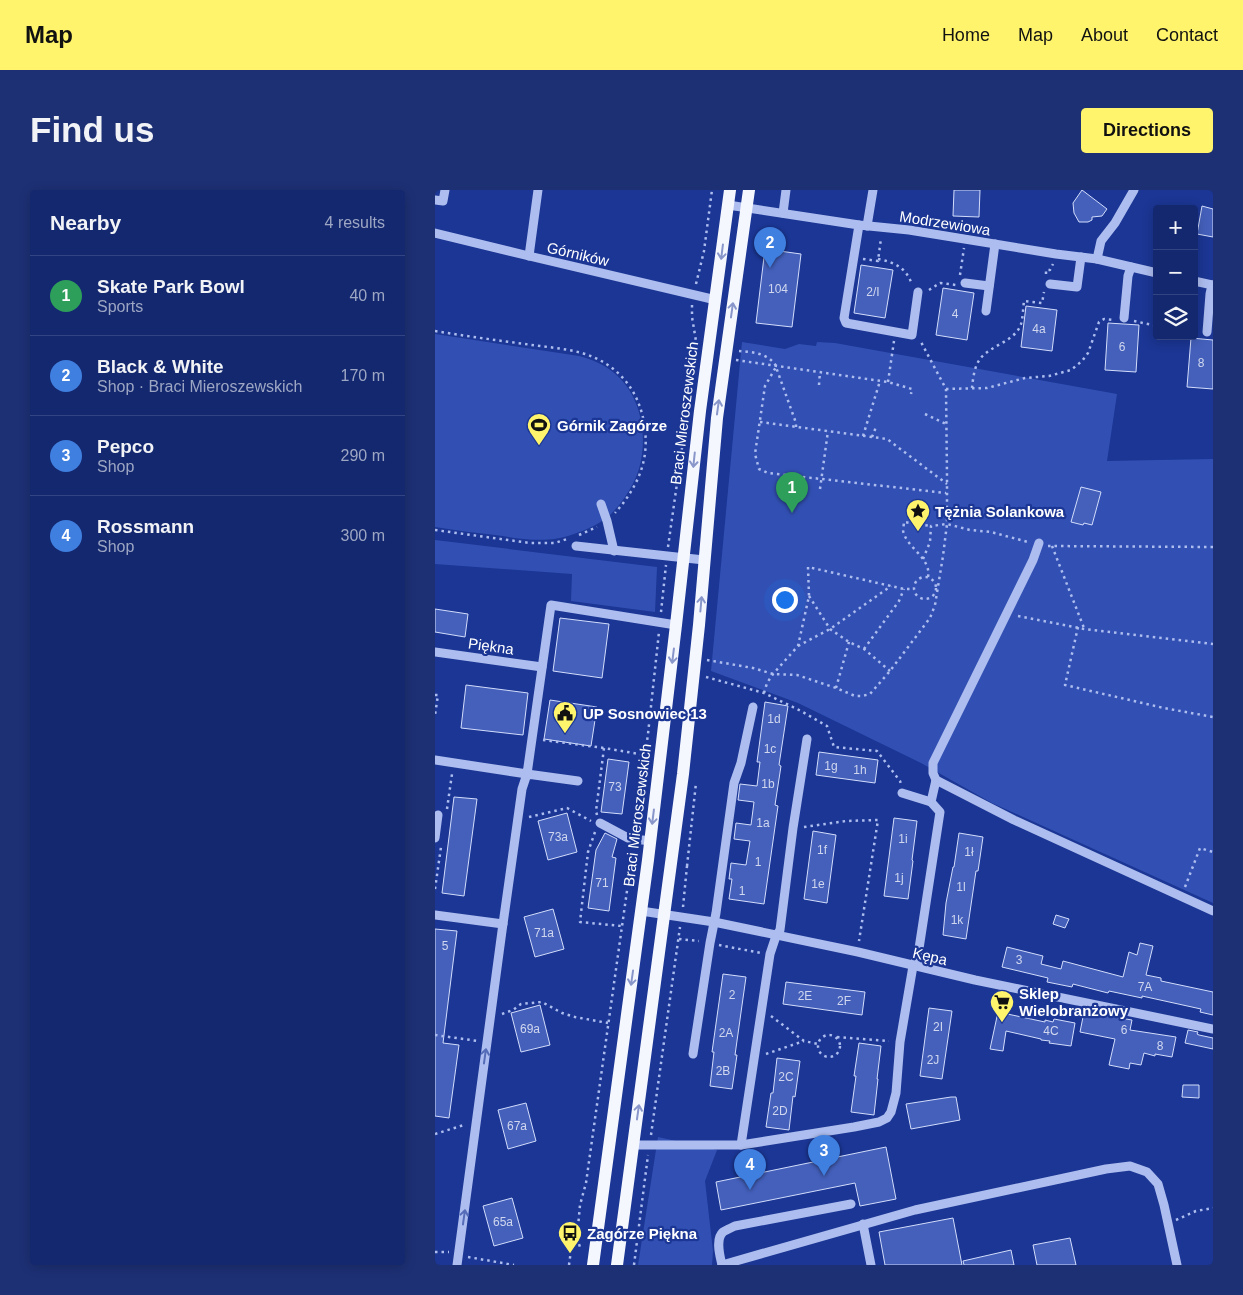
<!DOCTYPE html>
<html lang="en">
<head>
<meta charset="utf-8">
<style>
	body { margin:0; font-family:Arial,sans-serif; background:#1d3074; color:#f1f3f6 }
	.controls { position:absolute; right:15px; top:15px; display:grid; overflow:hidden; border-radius:5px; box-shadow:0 2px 12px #0003 }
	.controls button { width:45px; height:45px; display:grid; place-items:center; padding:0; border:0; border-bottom:1px solid #334482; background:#14286f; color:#f1f3f6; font:25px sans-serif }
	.you { position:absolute; left:349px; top:409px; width:18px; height:18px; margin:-12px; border:4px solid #fff; border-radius:50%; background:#1a73e8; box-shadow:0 0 0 8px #1a73e833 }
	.badge { display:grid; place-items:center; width:32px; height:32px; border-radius:50%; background:#fff46b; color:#fff; font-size:16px; font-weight:700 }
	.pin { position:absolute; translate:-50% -41px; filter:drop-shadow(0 1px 2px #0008) }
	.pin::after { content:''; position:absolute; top:26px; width:18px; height:15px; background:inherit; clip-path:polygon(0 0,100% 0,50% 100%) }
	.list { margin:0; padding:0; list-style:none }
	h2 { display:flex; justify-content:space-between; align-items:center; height:65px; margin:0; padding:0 20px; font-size:21px }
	h2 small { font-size:16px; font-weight:400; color:#9da6c3 }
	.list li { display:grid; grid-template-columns:32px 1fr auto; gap:15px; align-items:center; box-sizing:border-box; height:80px; padding:0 20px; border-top:1px solid #334482 }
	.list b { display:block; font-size:19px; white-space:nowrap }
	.list p { margin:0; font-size:16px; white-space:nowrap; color:#9da6c3 }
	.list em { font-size:16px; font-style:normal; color:#9da6c3 }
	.icon { flex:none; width:28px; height:28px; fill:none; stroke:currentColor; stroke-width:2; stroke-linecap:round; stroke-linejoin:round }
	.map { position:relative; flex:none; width:778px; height:1075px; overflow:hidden; border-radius:5px }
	header { display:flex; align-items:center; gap:30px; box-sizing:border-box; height:70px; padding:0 25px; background:#fff46b; color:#111 }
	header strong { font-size:24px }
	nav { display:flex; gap:28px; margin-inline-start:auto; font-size:18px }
	.intro { display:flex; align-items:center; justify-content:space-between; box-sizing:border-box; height:120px; padding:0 30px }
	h1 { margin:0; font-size:35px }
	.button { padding:12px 22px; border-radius:5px; background:#fff46b; color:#111; font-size:18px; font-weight:700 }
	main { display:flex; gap:30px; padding:0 30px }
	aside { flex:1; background:#14286f; border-radius:5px; box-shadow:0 2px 12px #0003 }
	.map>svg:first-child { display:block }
</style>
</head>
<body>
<header>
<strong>Map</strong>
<nav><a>Home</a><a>Map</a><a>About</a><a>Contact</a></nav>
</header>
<div class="intro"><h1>Find us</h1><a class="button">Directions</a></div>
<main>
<aside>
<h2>Nearby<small>4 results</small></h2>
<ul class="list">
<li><span class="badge" style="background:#2e9e5b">1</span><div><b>Skate Park Bowl</b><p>Sports</p></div><em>40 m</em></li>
<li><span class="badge" style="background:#3f7fe0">2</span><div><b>Black &amp; White</b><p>Shop · Braci Mieroszewskich</p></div><em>170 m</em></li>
<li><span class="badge" style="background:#3f7fe0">3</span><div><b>Pepco</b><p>Shop</p></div><em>290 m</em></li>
<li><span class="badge" style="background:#3f7fe0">4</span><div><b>Rossmann</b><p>Shop</p></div><em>300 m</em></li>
</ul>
</aside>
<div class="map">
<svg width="778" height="1075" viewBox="0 0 778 1075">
	<rect width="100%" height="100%" fill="#1b3694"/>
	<g fill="#3250b3">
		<path d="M0 144 144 166C156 169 168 174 178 182 202 201 211 234 207 264 205 286 191 309 176 324 167 333 151 340 139 344 112 354 88 349 60 345 40 343 20 340 0 337Z"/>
		<polygon points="307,152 350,159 364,154 381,156 382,152 400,153 682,204 672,271 778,269 778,713 557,613 486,573 363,513 276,481"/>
		<polygon points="0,350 222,377 220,422 136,411 137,384 0,374"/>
		<polygon points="223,947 282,960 270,991 278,1061 277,1075 203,1075"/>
	</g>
	<g fill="#4460bb" stroke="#d3ddfb">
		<polygon points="519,0 545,0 544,27 518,26"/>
		<polygon points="647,0 672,19 667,26 657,27 657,30 653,32 644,32 639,23 638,13"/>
		<polygon points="767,16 778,19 778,47 762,44"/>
		<polygon points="330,59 366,64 357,137 321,133"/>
		<polygon points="426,75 458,80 450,128 419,123"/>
		<polygon points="508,98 539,103 532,150 501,145"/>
		<polygon points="591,116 622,120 617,161 586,157"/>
		<polygon points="673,133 704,135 701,182 670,180"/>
		<polygon points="756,148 778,150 778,199 752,197"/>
		<polygon points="646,297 666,302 657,335 649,333 648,335 636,332"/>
		<polygon points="0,419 33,424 30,447 0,442"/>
		<polygon points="125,428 174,434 167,488 118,481"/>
		<polygon points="31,495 93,503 88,545 26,538"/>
		<polygon points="115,510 162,517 156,556 109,549"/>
		<polygon points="330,512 353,516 344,575 346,576 340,615 343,616 329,714 294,709 297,689 294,689 296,673 311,675 315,651 299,649 301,633 316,635 319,612 303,610 305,594 322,596 325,572 322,572"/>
		<polygon points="384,562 443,570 440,593 381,585"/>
		<polygon points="173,569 194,572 187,624 166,622"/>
		<polygon points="19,607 42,609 29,706 7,703"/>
		<polygon points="132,623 142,662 113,670 103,631"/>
		<polygon points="459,628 482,631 477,670 478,671 473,709 449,706"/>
		<polygon points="378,641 401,645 392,713 369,709"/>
		<polygon points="170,643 182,649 177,667 181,668 174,721 153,718 161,660"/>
		<polygon points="524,643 548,647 543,681 541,681 531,749 508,745 511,713 518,677 519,677"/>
		<polygon points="118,719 129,759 100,767 89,727"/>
		<polygon points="621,725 634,729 630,738 618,734"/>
		<polygon points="0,739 22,741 8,853 24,855 14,928 0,926"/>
		<polygon points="705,753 718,756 711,785 726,788 726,791 778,802 778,825 765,822 766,819 707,806 707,808 674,801 673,803 638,794 637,797 612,792 613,788 567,777 572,757 608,766 606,774 626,779 628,771 688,787 694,762 702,765"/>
		<polygon points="288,784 311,787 300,865 302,865 297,899 275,896 279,862 277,862"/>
		<polygon points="351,792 430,802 427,825 348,814"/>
		<polygon points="105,815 115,855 86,862 76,823"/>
		<polygon points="494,818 517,821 507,889 485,886"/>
		<polygon points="563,822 610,832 610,830 618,832 619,829 640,833 636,856 614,853 615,851 606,850 606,849 571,841 568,861 555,859"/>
		<polygon points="649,822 697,830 695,840 741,847 737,867 720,864 720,866 709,863 706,875 695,873 694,879 674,875 680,849 645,842"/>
		<polygon points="753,840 763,842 762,844 764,845 778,848 778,859 750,853"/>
		<polygon points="424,853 446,856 442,889 443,889 439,925 416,922 421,886 419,886"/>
		<polygon points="342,868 365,871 360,907 358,906 354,940 331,937 336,903 338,903"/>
		<polygon points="748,895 764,895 764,908 747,907"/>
		<polygon points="516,907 521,907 525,930 476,939 471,914"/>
		<polygon points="91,913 101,951 73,959 63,920"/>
		<polygon points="451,957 461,1009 425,1016 420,993 286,1020 281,992"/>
		<polygon points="77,1008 88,1048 59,1056 48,1016"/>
		<polygon points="518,1028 527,1075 450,1075 444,1042"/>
		<polygon points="635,1048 641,1075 602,1075 598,1055"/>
		<polygon points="576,1060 579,1075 529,1075 528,1071"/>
	</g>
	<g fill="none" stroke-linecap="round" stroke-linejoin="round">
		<g stroke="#adbdef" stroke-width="2.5" stroke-dasharray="2.5 4" stroke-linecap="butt">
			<polyline points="428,69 443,71 446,48"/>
			<path d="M443 69C459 72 472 78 477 95"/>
			<polyline points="611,84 611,80 615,80 618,74"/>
			<polyline points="525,85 529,58"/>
			<polyline points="261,94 269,61 277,0"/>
			<polyline points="494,100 505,93 521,95"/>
			<polyline points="257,115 257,127 261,151"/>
			<polyline points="699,131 722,136"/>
			<path d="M0 141C30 146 60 150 90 154 109 157 129 158 147 163 184 174 206 202 210 240 214 273 201 299 180 323"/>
			<path d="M304 161C317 162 333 163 341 176"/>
			<polyline points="301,170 453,192 477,199 476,204"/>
			<polyline points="453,192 459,151"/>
			<polyline points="384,195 385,182"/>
			<path d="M537 198C538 189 539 177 545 169 554 156 581 151 586 134 588 127 588 118 589 111L607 113 609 102"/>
			<polyline points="511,199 552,198 590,188 614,186 636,180 647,171 653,163 664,132 669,129 678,130"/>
			<polyline points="490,224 511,234"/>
			<polyline points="325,232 452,249 512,294"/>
			<polyline points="361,237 361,233 341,177 330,196 320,264 324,279 333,283 511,303"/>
			<polyline points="428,246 445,191"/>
			<polyline points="437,247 441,237"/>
			<polyline points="385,299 393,241"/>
			<polyline points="0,340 95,353 120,353 132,349"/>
			<polyline points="144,345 162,337"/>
			<polyline points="613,356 778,357"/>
			<polyline points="617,356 649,438"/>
			<polyline points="233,357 247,258"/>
			<polyline points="488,369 495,352 496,336 512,334 535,340 556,342 593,352"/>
			<circle cx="490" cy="398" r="11"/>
			<path d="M493 387C497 368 470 357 468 340 468 339 469 334 469 332L496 336"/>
			<polyline points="374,406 395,439 414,452 429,459 455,481"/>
			<polyline points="226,422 231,375"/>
			<polyline points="583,426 649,439 778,454"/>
			<polyline points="643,437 630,495 729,518 778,527"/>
			<polyline points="363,456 395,439 456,396"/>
			<polyline points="429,459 464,411 469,399"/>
			<polyline points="272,470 318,478 338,484 362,485 401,498 420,506 427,506 435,504 455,481 495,428 500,415 508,366 512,334 512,286 511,199 486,152"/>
			<polyline points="271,487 329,503 366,521 392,536 399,557 442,561 465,591 466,594"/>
			<polyline points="401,498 414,452"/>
			<polyline points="329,503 332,493 338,484 363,456 374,406 373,377 469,399 479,399"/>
			<polyline points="0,505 3,505 0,525"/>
			<polyline points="108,550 169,558"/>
			<polyline points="12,619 17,584"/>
			<polyline points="162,625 161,621 169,558 210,565"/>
			<polyline points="94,627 132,618 156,631"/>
			<polyline points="369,637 411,631 443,630 424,751"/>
			<polyline points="200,640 213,544 224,442"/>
			<polyline points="160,642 153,662 145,732 187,736"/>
			<polyline points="252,676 261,593"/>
			<polyline points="750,697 765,658 778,662"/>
			<polyline points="0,699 6,657"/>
			<polyline points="248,717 252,676 251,676"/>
			<polyline points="244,749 264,751"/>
			<polyline points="284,755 326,763"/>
			<polyline points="67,824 78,820 86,814 107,812 127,823 140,827 173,833"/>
			<polyline points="336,826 369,851 383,854"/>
			<polyline points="0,845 43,851"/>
			<circle cx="394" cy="856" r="11"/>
			<polyline points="402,847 454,851"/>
			<polyline points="331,864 369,851"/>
			<polyline points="0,944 29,935"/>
			<polyline points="216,945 245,737"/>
			<polyline points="741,1030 761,1021 778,1018"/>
			<polyline points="142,1048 145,1057"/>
			<polyline points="0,1062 14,1062"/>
			<polyline points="33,1067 79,1075"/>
			<polyline points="134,1075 136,1060 142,1048 145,1015 151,993 198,658"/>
			<polyline points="199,1075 213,965"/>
		</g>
		<g stroke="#adbdef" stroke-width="9">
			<polyline points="0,10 8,11 10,0"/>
			<polyline points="293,15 424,35 474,40 621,64 662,69 722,83"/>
			<polyline points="348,23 351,0"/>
			<polyline points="424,35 409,128 411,133 477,145 483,102"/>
			<polyline points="432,36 438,0"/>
			<polyline points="0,43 94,66 281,110"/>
			<polyline points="94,66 103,0"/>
			<polyline points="662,69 666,51 680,33 699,0"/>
			<polyline points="759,91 778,95"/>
			<polyline points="530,93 554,96"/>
			<polyline points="615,94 642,97 646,67"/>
			<polyline points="551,121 560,54"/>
			<polyline points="689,128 693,86 696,77"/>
			<polyline points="772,142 775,104 777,95"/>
			<polyline points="166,314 172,331 179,361"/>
			<polyline points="604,353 598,370 498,573 498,583 501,590 579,630 778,721"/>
			<polyline points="141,356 269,370"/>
			<polyline points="0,462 107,477"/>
			<polyline points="0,570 92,584 116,415 241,435"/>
			<polyline points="496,612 501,590"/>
			<polyline points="165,633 193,648 215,651"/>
			<polyline points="0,648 3,625"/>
			<polyline points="206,721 279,732 423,762 540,790 778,839"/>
			<polyline points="0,725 68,734"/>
			<polyline points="258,864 275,753 281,723 299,593 306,573 318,517"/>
			<polyline points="199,955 306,955 419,937 444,932 452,928 456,922 461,903 465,852 478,776 483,765 505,622 496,612 467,603"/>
			<polyline points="306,955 335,764 341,746 345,740 358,638 372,549"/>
			<polyline points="428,1034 436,1075"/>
			<polyline points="22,1075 67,741 87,599 92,584 143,591"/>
			<polyline points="287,1075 480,1020 671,979 695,976 712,982 723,994 729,1015 742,1075"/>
			<path d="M287 1075C285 1066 280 1049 288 1042 291 1040 296 1038 300 1036L416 1014"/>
		</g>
		<g stroke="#f5f7ff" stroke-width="12">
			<polyline points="158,1075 213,670 241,435 265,221 295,0"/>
			<polyline points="182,1075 248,584 264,435 282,228 314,0"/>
		</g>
	</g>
	<defs><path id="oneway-shaft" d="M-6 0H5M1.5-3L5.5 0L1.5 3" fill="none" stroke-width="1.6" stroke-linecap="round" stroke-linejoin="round" transform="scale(1.25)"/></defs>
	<g stroke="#8896ca">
		<use href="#oneway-shaft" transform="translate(287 62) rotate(97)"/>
		<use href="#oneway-shaft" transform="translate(297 120) rotate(-82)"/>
		<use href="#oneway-shaft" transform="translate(283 217) rotate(-82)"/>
		<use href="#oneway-shaft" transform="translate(259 270) rotate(96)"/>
		<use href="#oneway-shaft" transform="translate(266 414) rotate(-85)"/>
		<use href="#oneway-shaft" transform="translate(238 466) rotate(97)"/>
		<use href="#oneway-shaft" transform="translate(218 627) rotate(97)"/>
		<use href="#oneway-shaft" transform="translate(197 788) rotate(98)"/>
		<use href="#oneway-shaft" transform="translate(203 922) rotate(-82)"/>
	</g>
	<g stroke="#556cb8">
		<use href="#oneway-shaft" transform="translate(50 866) rotate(-82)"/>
		<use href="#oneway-shaft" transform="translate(29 1027) rotate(-82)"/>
	</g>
	<defs>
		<g id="stadium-pin" transform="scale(1.25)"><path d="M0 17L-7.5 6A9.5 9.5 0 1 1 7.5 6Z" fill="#fff46b" stroke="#1b3694"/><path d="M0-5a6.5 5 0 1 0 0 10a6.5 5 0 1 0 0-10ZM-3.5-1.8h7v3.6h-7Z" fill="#111"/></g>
		<g id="sight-pin" transform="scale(1.25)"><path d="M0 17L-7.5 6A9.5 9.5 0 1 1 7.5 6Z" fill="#fff46b" stroke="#1b3694"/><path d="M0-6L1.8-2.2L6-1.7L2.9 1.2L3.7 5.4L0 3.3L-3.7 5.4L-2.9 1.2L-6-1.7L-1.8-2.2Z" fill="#111"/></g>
		<g id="civic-pin" transform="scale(1.25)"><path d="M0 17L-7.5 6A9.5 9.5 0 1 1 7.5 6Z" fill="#fff46b" stroke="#1b3694"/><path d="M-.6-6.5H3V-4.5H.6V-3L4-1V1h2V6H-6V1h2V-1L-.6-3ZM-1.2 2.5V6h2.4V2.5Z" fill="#111"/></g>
		<g id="supermarket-pin" transform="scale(1.25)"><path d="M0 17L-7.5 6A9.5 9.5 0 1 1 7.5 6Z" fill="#fff46b" stroke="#1b3694"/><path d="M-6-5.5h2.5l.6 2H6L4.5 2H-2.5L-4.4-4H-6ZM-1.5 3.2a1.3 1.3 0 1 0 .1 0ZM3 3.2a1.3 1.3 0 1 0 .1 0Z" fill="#111"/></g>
		<g id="bus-pin" transform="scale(1.25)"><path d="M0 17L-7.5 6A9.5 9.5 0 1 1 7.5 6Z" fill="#fff46b" stroke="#1b3694"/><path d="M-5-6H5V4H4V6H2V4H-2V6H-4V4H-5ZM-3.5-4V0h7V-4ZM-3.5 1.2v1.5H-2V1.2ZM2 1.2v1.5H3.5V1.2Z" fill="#111"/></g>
	</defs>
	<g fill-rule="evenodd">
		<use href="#stadium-pin" x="104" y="235"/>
		<use href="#sight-pin" x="483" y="321"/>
		<use href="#civic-pin" x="130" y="523"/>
		<use href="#supermarket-pin" x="567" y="812"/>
		<use href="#bus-pin" x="135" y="1043"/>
	</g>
	<g text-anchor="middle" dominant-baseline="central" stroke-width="4.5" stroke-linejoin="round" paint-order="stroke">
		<g font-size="12" fill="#d0d7ee">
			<text x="343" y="99">104</text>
			<text x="438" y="102">2/I</text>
			<text x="520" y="124">4</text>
			<text x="604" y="139">4a</text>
			<text x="687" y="157">6</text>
			<text x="766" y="173">8</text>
			<text x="339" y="529">1d</text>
			<text x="335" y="559">1c</text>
			<text x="396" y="576">1g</text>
			<text x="425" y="580">1h</text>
			<text x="333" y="594">1b</text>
			<text x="180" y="597">73</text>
			<text x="328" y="633">1a</text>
			<text x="123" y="647">73a</text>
			<text x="468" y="649">1i</text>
			<text x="387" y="660">1f</text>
			<text x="534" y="662">1ł</text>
			<text x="323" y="672">1</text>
			<text x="464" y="688">1j</text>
			<text x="167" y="693">71</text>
			<text x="383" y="694">1e</text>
			<text x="526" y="697">1l</text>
			<text x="307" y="701">1</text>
			<text x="522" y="730">1k</text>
			<text x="109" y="743">71a</text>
			<text x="10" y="756">5</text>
			<text x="584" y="770">3</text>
			<text x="710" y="797">7A</text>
			<text x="297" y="805">2</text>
			<text x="370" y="806">2E</text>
			<text x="409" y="811">2F</text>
			<text x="503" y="837">2I</text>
			<text x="95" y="839">69a</text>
			<text x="689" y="840">6</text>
			<text x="616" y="841">4C</text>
			<text x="291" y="843">2A</text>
			<text x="725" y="856">8</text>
			<text x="498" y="870">2J</text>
			<text x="288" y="881">2B</text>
			<text x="351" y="887">2C</text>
			<text x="345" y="921">2D</text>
			<text x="82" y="936">67a</text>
			<text x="68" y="1032">65a</text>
		</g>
		<g font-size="15" fill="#fff" stroke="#1b3694">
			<text transform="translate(510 33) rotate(9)">Modrzewiowa</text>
			<text transform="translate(143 64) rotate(13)">Górników</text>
			<text transform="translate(249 223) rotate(-83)">Braci Mieroszewskich</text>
			<text transform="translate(56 456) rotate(8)">Piękna</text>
			<text transform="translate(202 625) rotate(-83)">Braci Mieroszewskich</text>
			<text transform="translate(495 766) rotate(13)">Kępa</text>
		</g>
		<g font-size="15" font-weight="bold" fill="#fff" stroke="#1b3694" text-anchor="start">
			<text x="122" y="235">Górnik Zagórze</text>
			<text x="500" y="321">Tężnia Solankowa</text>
			<text x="148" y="523">UP Sosnowiec 13</text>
			<text x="584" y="803">Sklep<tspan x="584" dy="17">Wielobranżowy</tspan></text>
			<text x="152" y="1043">Zagórze Piękna</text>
		</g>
	</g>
</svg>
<div class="controls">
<button>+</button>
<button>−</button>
<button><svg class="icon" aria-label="layers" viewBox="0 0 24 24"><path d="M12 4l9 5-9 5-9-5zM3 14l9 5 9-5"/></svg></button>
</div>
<div class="you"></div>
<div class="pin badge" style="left:357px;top:323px;background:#2e9e5b">1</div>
<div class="pin badge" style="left:335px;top:78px;background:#3f7fe0">2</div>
<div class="pin badge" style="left:389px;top:986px;background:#3f7fe0">3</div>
<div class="pin badge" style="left:315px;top:1000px;background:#3f7fe0">4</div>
</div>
</main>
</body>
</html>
